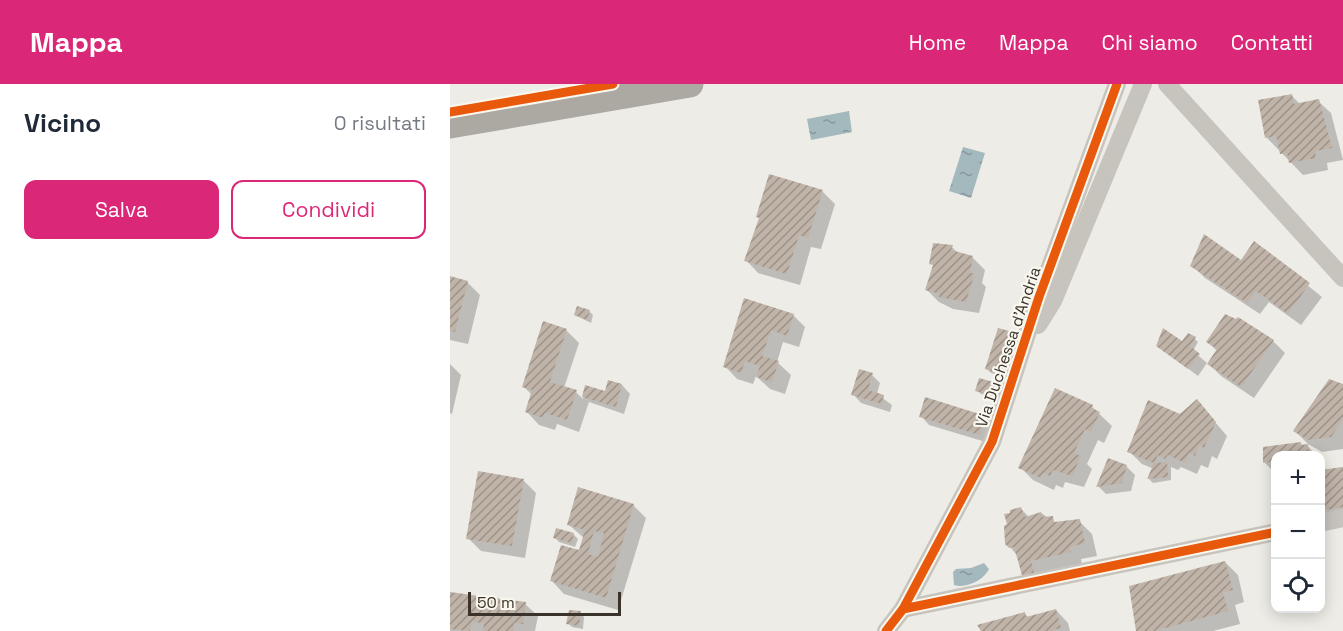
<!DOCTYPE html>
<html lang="it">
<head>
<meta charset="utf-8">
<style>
	body { margin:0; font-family:"Space Grotesk",sans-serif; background:#f6f6f7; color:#1f2937 }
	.controls { position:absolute; right:18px; bottom:18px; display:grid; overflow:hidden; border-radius:12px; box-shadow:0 3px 15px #0003 }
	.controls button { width:54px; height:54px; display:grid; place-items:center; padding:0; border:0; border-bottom:2px solid #e0e1e3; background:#fff; color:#1f2937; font:30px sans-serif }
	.scale { position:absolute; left:18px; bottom:15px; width:153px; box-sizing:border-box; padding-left:6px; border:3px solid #39332c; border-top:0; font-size:16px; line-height:21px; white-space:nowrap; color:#39332c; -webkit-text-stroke:4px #faf7ee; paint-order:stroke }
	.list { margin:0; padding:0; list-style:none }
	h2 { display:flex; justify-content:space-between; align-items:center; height:78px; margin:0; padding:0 24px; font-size:26px }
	h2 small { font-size:20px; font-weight:400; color:#747a83 }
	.actions { display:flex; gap:12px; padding:18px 24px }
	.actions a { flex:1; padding:14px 0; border:2px solid #db2777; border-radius:12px; text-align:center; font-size:21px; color:#db2777 }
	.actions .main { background:#db2777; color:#fff }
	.icon { flex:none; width:33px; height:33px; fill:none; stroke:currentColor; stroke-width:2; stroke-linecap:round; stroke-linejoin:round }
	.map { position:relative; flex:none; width:893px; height:547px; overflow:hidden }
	header { display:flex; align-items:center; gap:36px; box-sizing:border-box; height:84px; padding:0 30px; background:#db2777; color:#fff }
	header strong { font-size:28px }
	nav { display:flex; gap:33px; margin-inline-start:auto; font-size:21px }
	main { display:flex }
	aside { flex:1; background:#fff }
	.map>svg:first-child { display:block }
</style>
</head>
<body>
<header>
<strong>Mappa</strong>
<nav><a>Home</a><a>Mappa</a><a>Chi siamo</a><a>Contatti</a></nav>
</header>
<main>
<aside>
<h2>Vicino<small>0 risultati</small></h2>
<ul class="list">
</ul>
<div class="actions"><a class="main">Salva</a><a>Condividi</a></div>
</aside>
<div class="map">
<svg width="893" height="547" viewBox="0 0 893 547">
	<defs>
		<pattern id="water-ripples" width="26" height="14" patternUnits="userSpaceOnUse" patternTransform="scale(1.5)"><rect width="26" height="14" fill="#a3b9be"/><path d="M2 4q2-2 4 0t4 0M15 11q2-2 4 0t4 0" fill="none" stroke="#86979b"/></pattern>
		<pattern id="building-hatch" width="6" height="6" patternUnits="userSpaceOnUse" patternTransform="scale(1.5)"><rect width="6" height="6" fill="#c0b4a9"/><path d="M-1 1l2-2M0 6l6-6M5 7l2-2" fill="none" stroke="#9d938a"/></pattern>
	</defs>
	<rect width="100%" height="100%" fill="#eeece6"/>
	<g fill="url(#water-ripples)">
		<polygon points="399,27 402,48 361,56 357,35"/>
		<polygon points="513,63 535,69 521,114 499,107"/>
		<path d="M534 479 539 485C534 496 516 505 504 501L503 488 506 485 521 484Z"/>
	</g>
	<g fill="#0003">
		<polygon points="841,11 850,20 868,17 881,29 893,76 877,79 878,86 853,91 816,53"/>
		<polygon points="372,107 385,120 371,165 361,163 350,201 308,189 296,176 310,135"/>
		<polygon points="805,159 872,213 851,241 819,218 810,230 755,194 742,181 792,178"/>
		<polygon points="502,163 509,170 522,173 535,186 532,199 536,203 529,229 503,225 489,218 477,206 484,182 481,179"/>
		<polygon points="0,194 17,198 30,211 18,260 0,256"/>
		<polygon points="295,216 343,231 355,243 349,263 333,258 327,278 341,291 335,310 320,305 306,292 303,300 287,295 275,282"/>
		<polygon points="139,227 143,231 141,239 125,231"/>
		<polygon points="116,246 129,259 114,304 126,308 133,315 136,303 156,308 172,301 180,310 174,330 139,318 129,348 107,340 105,346 89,341 77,328 82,311 74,303"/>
		<polygon points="563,249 566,253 555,293 541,289 537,285"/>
		<polygon points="745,255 748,258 743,267 757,279 748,292 708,262 733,260"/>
		<polygon points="823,257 835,269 804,314 771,292 759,280 767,267 758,258"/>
		<polygon points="0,280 11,291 2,330 0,329"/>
		<polygon points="422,291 430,299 427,310 442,321 440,328 411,319 403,310"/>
		<polygon points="546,300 550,304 547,315 531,310 527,306"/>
		<polygon points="893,300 893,365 872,368 858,360 845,347"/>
		<polygon points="747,317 777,352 767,375 762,372 758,384 751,381 747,390 731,383 728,386 721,383 721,396 703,399 699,395 704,385 692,380 679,367"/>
		<polygon points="642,323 662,342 654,359 648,356 637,380 642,385 634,403 615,398 613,404 606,401 604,406 583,396 570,383"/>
		<polygon points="471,332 535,333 544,341 539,359 479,341"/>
		<polygon points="850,360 858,362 866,372 826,372 826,386 823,387 814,378 814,364"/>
		<polygon points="659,376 677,383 685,391 681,407 656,410 648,402"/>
		<polygon points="893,383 893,436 870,438 870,387"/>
		<polygon points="73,396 86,409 75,474 31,467 18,454"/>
		<polygon points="183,421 196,434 168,526 114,510 102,497 130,468 134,454 118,440"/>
		<polygon points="571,425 579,433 591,429 608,440 629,437 642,450 647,472 631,475 632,481 588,496 560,463"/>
		<polygon points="107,446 124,451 128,455 125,463 109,458 105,454"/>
		<polygon points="775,478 788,491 794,518 785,521 790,540 763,547 688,547 683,526"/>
		<polygon points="0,515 75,520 88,532 85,547 0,547"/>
		<polygon points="606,526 618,539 620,547 533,547 575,530 579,534"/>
		<polygon points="130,529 134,533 133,545 122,543 118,539"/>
	</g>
	<g fill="url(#building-hatch)" fill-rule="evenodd">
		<polygon points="842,10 844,20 869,15 882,64 865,67 866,74 839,79 837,69 830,70 826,52 815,54 808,16"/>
		<polygon points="319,90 373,106 358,154 349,151 337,190 294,177 309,134 306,133"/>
		<polygon points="754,150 791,176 804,157 860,199 838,230 806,207 797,219 740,182"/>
		<polygon points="483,159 503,161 501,166 523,172 520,189 525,189 516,218 489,213 490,210 475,206 483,181 479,180"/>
		<polygon points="0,192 18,197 5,248 0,247"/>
		<polygon points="294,214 344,230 337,252 321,246 312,272 329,277 322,298 306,293 310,282 295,277 291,289 273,283"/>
		<polygon points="127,222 140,226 137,236 124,231"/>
		<polygon points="775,230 786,235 788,233 824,256 791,303 757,280 767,265 756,258"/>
		<polygon points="93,237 117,245 100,298 127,306 117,336 95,329 93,334 75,328 82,306 72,303"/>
		<polygon points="548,244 563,248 551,290 535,285"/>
		<polygon points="713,244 732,257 738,249 746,253 740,262 750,270 738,285 706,262"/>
		<polygon points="409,285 423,289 418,306 434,311 432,320 401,311"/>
		<polygon points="529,294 547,299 543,312 525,307"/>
		<polygon points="879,295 893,300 893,335 881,353 858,356 843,347"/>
		<polygon points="158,296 172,300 166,323 132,313 135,301 155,307"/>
		<polygon points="605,304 643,321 642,324 650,328 641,348 635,345 624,369 631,372 622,392 603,386 600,392 593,389 591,394 568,384"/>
		<polygon points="475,313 536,332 530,351 469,333"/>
		<polygon points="747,315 766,338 754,364 749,361 745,372 739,369 735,379 718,371 715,375 708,371 704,379 717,378 718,393 697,395 704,379 677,368 698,316 730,330"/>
		<polygon points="851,358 851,361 858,360 859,372 826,372 826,377 813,379 813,363"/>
		<polygon points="658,374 677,381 672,399 646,403"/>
		<polygon points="893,383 893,423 870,427 870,386"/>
		<polygon points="28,387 74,395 62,462 16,455"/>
		<path d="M128 403 184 420 156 514 100 497 111 461 129 466 135 446 117 441ZM144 447 154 449 148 473 138 470Z"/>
		<polygon points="571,423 575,433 591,428 593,433 603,432 604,438 630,435 635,459 620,463 621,468 581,477 585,492 573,495 564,463 559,464 555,460 554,442 557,440 554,430 560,429 560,426"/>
		<polygon points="106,444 124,449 122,459 103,454"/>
		<polygon points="775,477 783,506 773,508 778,527 704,547 686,547 679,502"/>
		<polygon points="0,508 76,518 73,540 64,539 63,547 33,547 34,539 22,538 20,547 0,545"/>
		<polygon points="606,525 611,544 600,547 531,547 527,541 575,528 576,533"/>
		<polygon points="119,526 131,527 129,542 116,540"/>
	</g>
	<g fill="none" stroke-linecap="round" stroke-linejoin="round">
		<g stroke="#c7c4be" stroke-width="18">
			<polyline points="717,0 893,194"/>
			<polyline points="588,241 603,217 693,0"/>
			<polyline points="870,439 893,434"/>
			<polyline points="453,525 826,448"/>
			<polyline points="436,547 453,525 542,358 589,213 667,0"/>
		</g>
		<polyline stroke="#aca9a3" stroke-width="27" points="0,41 240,0"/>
		<g stroke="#faf7ee" stroke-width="13">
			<g id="cycleway">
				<polyline points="0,28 163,0"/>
				<polyline points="453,525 826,448"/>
				<polyline points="436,547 453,525 542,358 589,213 667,0"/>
			</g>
		</g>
		<use href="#cycleway" stroke="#e8590c" stroke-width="9"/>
	</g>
	<g text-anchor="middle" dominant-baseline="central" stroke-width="4.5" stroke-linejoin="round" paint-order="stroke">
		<g font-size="16" fill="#39332c" stroke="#faf7ee">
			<text transform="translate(558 263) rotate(-71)">Via Duchessa d'Andria</text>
		</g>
	</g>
</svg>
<div class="controls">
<button>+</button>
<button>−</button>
<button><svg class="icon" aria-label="locate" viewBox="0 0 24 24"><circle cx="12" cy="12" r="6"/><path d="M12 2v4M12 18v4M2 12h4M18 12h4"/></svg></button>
</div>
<div class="scale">50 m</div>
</div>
</main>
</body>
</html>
